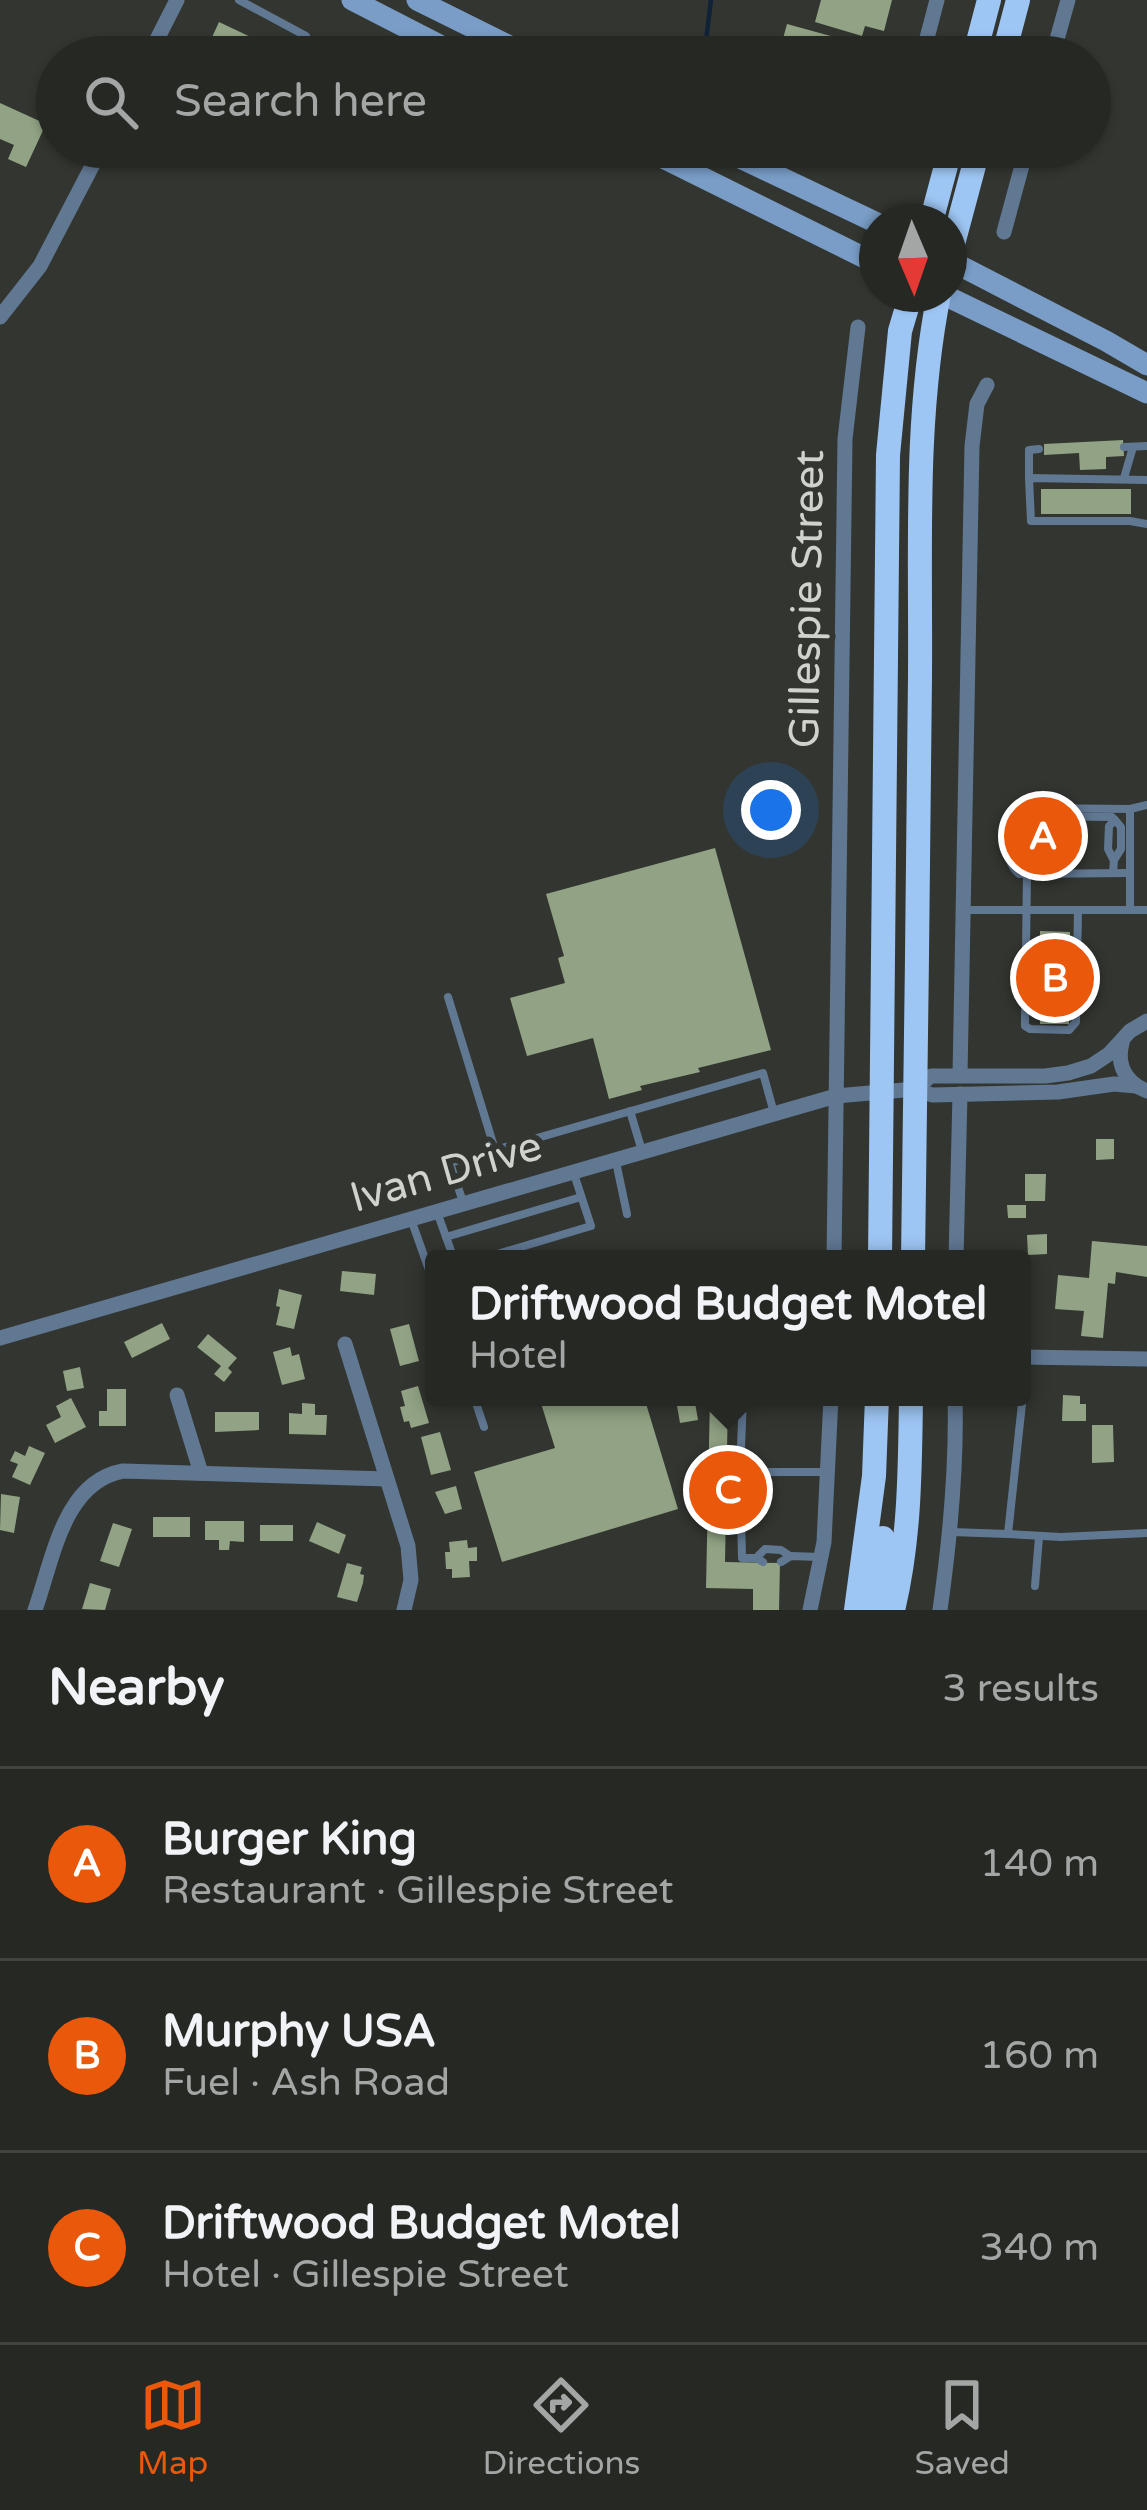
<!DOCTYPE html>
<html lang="en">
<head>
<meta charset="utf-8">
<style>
	body { margin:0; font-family:"Varela Round",sans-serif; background:#323431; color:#f1f3f6 }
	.compass { position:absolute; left:859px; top:204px; width:108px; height:108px; border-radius:50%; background:#262824; box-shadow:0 3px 9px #0004; rotate:178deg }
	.you { position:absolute; left:771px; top:810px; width:42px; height:42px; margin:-30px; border:9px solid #fff; border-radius:50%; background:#1a73e8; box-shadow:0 0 0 18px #1a73e833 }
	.badge { display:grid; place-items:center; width:78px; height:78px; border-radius:50%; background:#ea580c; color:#fff; font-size:39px; font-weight:700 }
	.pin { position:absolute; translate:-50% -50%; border:6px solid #fff; box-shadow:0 3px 12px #0006 }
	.popup { position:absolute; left:425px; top:1250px; width:606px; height:156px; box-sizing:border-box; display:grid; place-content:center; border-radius:12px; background:#262824; filter:drop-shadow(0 3px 9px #0005); font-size:39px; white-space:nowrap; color:#a4a6a6 }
	.popup b { font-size:45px; color:#f1f3f6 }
	.popup::after { content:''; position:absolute; left:50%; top:100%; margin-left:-24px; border:24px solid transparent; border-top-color:#262824 }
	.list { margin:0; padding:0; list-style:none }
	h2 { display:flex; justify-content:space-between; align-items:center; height:156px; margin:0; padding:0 48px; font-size:51px }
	h2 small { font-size:39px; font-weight:400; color:#a4a6a6 }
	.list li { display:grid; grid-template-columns:78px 1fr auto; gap:36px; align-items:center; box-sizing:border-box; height:192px; padding:0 48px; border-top:3px solid #424441 }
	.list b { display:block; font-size:45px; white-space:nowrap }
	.list p { margin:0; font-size:39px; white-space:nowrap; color:#a4a6a6 }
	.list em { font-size:39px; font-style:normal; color:#a4a6a6 }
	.icon { flex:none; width:66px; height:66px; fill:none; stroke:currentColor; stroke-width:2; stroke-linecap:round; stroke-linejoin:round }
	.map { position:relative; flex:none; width:1147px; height:1610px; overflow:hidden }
	.search { position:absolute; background:#262824; box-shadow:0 3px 9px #0004; left:36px; right:36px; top:36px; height:132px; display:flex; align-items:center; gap:30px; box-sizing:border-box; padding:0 42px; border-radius:66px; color:#a4a6a6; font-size:45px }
	.sheet { height:732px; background:#262824 }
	nav { display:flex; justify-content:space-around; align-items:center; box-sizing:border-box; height:168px; border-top:3px solid #424441; background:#262824; font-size:33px; color:#a4a6a6 }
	nav a { display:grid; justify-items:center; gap:6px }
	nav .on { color:#ea580c }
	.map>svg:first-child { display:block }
</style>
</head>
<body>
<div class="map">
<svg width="1147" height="1610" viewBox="0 0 1147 1610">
	<rect width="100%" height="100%" fill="#333630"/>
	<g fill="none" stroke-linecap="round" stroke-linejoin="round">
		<polyline stroke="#0f2238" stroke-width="4.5" points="704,57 711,0"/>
	</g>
	<g fill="#91a384">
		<polygon points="821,0 892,0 884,31 865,26 862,36 815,22"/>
		<polygon points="219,22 293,57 203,57"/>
		<polygon points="787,24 867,46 865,57 778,57"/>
		<polygon points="0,103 46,124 26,167 8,159 14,145 0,139"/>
		<polygon points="1123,440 1124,456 1106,457 1106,469 1080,470 1079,453 1044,455 1044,444"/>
		<rect x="1041" y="489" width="90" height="25"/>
		<polygon points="1021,819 1073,819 1073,829 1066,829 1066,842 1020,842"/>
		<polygon points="715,848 771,1050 698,1068 700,1072 640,1086 642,1090 609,1099 593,1038 527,1056 510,998 565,983 558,958 564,956 546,894"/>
		<polygon points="1040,931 1070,932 1069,1024 1040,1024"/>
		<polygon points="1096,1139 1114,1139 1114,1159 1096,1160"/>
		<polygon points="1025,1174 1046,1174 1045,1201 1025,1201"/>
		<polygon points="1007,1205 1026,1205 1026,1218 1008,1218"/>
		<polygon points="1047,1234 1047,1254 1028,1255 1027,1235"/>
		<polygon points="1092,1241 1147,1246 1147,1277 1116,1272 1115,1284 1108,1283 1103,1338 1081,1336 1084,1311 1055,1309 1058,1275 1089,1278"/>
		<polygon points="342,1271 376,1274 374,1295 340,1291"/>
		<polygon points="279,1289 302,1295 294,1329 276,1325 280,1307 276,1306"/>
		<polygon points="162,1323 170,1339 132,1358 124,1342"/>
		<polygon points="409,1324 419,1361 400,1366 390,1329"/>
		<polygon points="208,1334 237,1358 228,1368 232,1372 224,1382 214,1374 221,1366 197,1347"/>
		<polygon points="290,1347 292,1356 299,1354 305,1379 282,1385 273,1352"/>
		<polygon points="80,1367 84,1388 67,1391 63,1371"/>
		<polygon points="418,1386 429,1423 411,1428 409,1421 404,1422 400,1407 405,1406 401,1391"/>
		<polygon points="107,1389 126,1389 126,1426 99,1426 99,1411 107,1411"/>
		<polygon points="1063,1395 1080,1396 1080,1404 1086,1404 1086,1421 1062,1421"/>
		<polygon points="539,1397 644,1397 678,1509 502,1562 474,1472 555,1448"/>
		<polygon points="694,1397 698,1420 680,1423 676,1400"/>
		<polygon points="710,1397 728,1397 725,1562 780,1563 779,1610 753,1610 753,1589 706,1588"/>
		<polygon points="71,1398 86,1427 55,1443 46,1425 61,1417 56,1406"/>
		<polygon points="302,1403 315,1404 315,1415 327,1415 326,1435 289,1434 289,1413 302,1414"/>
		<polygon points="215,1412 259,1412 259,1430 215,1432"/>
		<polygon points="1092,1425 1113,1425 1114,1462 1092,1463"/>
		<polygon points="440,1432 451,1470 431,1475 421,1437"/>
		<polygon points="29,1446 45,1453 30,1485 12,1477 18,1464 10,1461 15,1451 25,1456"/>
		<polygon points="456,1486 462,1509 445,1514 435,1492"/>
		<polygon points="1,1494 20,1497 14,1533 0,1530"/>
		<rect x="153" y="1517" width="37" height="20"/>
		<polygon points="205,1521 244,1521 244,1542 230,1541 229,1550 219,1550 219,1540 205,1540"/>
		<polygon points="317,1522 346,1535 339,1554 309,1541"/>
		<polygon points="113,1523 132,1529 119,1567 100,1561"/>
		<rect x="260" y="1525" width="33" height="16"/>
		<polygon points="467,1540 468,1548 477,1547 477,1561 469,1561 470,1577 452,1578 452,1569 446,1569 445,1552 450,1552 449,1542"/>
		<polygon points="347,1563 362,1567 360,1574 364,1575 363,1583 357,1602 337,1597"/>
		<polygon points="90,1583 111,1589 105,1610 82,1609"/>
	</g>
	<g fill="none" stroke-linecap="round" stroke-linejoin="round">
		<g stroke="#617893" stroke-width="8">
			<polyline points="239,0 306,36"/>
			<polyline points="765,168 772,147"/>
			<polyline points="1124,447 1147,446"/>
			<polyline points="1029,478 1029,450 1039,449"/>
			<polyline points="1124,478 1133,447"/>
			<polyline points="1147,480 1029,478 1031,521 1130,521 1147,524"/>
			<polyline points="1130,809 1130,910"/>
			<polyline points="1010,816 1112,817 1115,820"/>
			<polyline points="1113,859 1108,849 1109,826 1115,820"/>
			<polyline points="1113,873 1114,860 1121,849 1121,827 1115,820"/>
			<path d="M1130 873 1019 874C1003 861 1006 830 1011 811L1026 808 1130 809 1147 805"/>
			<polyline points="1027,874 1025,1021 1025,1026 1030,1029 1069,1030 1076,1022 1078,910"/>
			<polyline points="963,910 1147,910"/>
			<polyline points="448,997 495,1150"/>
			<polyline points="630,1111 642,1151"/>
			<polyline points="616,1162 627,1214"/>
			<polyline points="464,1205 450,1163 763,1073 774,1113"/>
			<polyline points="437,1212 454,1259"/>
			<polyline points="412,1222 434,1284"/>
			<polyline points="446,1237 581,1197"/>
			<polyline points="481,1259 591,1226 574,1174"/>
			<polyline points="474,1397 484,1427"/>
			<polyline points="743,1397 740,1472 827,1472"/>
			<polyline points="740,1472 742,1558 756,1558 763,1562"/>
			<polyline points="952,1532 1008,1534 1027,1357"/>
			<polyline points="1008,1534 1061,1537 1147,1533"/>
			<polyline points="756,1558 765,1549 781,1550 790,1556"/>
			<polyline points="781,1562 791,1556 820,1557"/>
			<polyline points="1035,1586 1039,1537"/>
		</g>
		<g stroke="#617893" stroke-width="15">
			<polyline points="148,57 177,0"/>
			<polyline points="922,57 937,0"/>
			<polyline points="1052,57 1068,0"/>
			<polyline points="896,158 899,147"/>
			<polyline points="1004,232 1027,147"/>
			<polyline points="0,317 40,266 102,147"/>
			<path d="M1122 1043C1116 1065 1126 1083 1147 1091"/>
			<polyline points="960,1075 972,446 977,404 987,385"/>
			<polyline points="915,1089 931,1076 1045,1076 1068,1073 1091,1066 1109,1054 1130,1031 1147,1021"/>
			<polyline points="834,1259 845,439 858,327"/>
			<polyline points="956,1259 960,1094"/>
			<polyline points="0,1338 836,1096 915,1089 932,1095 1058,1092 1114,1084 1136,1086"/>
			<polyline points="345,1344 408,1546 411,1580 404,1610"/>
			<polyline points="1022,1357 1147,1359"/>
			<polyline points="177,1395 201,1473"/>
			<path d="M35 1610C53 1560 63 1482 123 1471L387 1479"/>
			<polyline points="810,1610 824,1542 831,1397"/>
			<path d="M940 1610C950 1539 957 1469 955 1397"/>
		</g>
		<g stroke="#799dc7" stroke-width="21">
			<polyline points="352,0 463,57"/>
			<polyline points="417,0 532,57"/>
			<polyline points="641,147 877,264"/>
			<polyline points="717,147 877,223"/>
			<polyline points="949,260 1106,341 1147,365"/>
			<polyline points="942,294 1147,393"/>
		</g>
		<g stroke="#9ec6f4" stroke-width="24">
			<polyline points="974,57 989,0"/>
			<polyline points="1003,57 1018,0"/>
			<polyline points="931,222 951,147"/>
			<polyline points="949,259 979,147"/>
			<polyline points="880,1259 888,455 900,331 911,294"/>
			<path d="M913 1259C916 1065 918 870 920 676 921 547 914 421 939 294"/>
			<polyline points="856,1610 874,1476 877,1397"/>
			<polyline points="872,1610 883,1538"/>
			<path d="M893 1610C910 1540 910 1468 911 1397"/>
		</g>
	</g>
	<g text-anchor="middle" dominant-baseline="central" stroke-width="12" stroke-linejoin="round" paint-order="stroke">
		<g font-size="42" fill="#d0d2ce" stroke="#333630">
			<text transform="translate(807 599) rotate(-89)">Gillespie Street</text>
			<text transform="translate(446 1172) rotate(-16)">Ivan Drive</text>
		</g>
	</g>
</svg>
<svg class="compass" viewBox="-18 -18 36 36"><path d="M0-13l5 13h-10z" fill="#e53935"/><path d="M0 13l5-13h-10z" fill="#a4a6a6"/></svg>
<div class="you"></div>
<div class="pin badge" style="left:1043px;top:836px">A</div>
<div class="pin badge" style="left:1055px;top:978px">B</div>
<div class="pin badge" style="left:728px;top:1490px">C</div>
<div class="popup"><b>Driftwood Budget Motel</b>Hotel</div>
<div class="search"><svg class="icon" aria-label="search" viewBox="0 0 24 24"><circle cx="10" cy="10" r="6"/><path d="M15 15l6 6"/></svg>Search here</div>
</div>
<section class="sheet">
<h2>Nearby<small>3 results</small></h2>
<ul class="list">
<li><span class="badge">A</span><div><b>Burger King</b><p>Restaurant · Gillespie Street</p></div><em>140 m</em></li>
<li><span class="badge">B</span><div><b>Murphy USA</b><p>Fuel · Ash Road</p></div><em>160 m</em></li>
<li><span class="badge">C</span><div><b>Driftwood Budget Motel</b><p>Hotel · Gillespie Street</p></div><em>340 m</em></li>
</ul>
</section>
<nav>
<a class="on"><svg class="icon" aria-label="map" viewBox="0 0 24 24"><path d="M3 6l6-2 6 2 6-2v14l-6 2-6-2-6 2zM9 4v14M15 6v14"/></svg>Map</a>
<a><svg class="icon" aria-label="directions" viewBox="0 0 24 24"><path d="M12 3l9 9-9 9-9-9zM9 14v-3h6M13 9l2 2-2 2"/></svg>Directions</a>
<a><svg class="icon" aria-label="saved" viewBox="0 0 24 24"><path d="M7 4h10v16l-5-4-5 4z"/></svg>Saved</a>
</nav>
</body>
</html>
